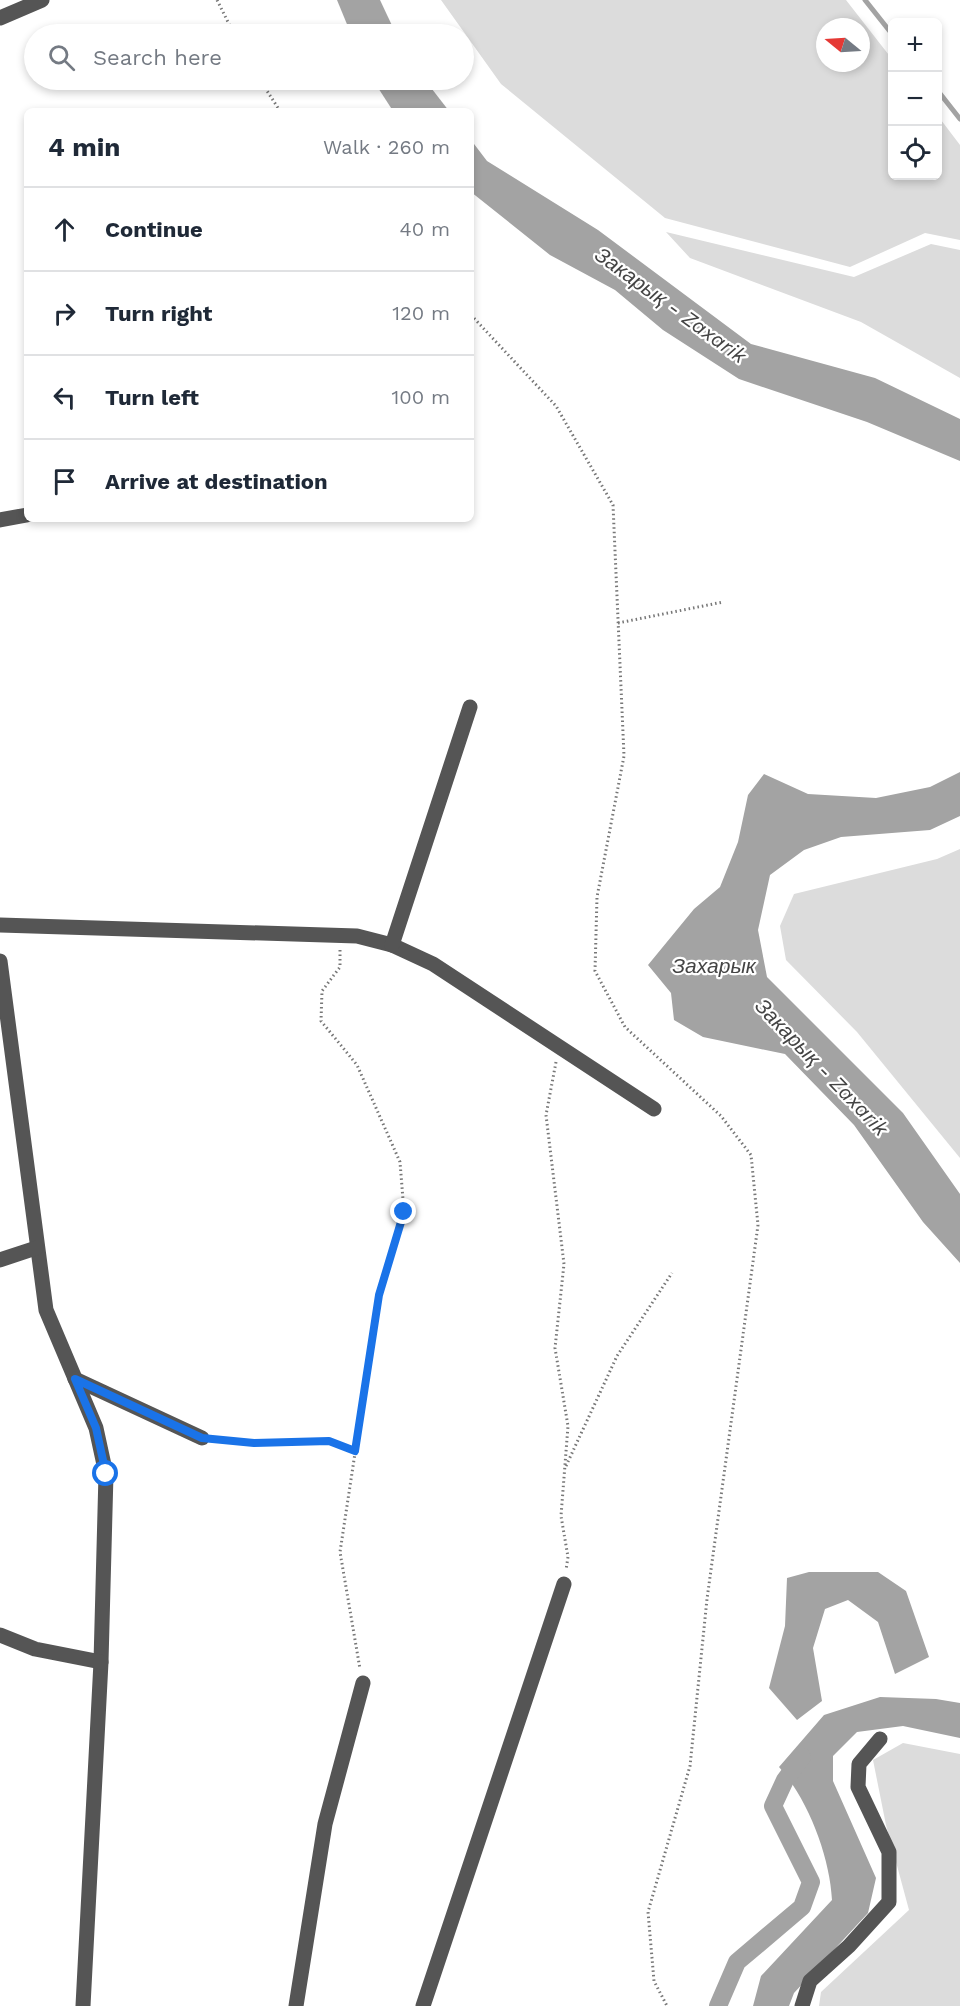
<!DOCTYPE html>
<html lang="en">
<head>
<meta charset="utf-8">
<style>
	body { margin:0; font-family:"Work Sans",sans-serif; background:#f6f6f7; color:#1f2937 }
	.controls { position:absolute; right:18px; top:18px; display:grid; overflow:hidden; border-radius:9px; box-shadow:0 3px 9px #0003 }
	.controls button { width:54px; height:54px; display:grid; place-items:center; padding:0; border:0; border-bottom:2px solid #e0e1e3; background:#fff; color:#1f2937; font:30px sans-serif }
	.compass { position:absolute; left:816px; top:18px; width:54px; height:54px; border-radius:50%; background:#fff; box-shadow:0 3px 9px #0003; rotate:288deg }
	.stop { position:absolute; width:18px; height:18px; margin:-14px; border:4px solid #1a73e8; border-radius:50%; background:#fff }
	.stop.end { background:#1a73e8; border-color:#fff; box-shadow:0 2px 6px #0008 }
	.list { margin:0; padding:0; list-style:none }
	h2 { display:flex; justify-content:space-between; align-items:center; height:78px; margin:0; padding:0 24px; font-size:26px }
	h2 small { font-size:20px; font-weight:400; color:#747a83 }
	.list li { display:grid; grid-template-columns:39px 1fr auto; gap:18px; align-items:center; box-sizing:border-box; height:84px; padding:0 24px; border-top:2px solid #e0e1e3 }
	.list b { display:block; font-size:22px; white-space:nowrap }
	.list em { font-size:20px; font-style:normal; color:#747a83 }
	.icon { flex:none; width:33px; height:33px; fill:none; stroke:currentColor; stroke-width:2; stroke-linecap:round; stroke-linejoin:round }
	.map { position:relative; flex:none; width:960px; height:2006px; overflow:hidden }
	.search { position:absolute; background:#fff; box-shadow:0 3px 9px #0003; left:24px; top:24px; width:450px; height:66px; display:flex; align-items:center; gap:15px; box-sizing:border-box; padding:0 21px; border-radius:33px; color:#747a83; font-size:22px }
	.panel { position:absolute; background:#fff; box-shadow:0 3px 9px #0003; left:24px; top:108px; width:450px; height:414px; border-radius:9px }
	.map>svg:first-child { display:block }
</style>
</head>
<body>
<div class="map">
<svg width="960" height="2006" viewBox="0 0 960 2006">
	<rect width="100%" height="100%" fill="#fff"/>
	<g fill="#dcdcdc" fill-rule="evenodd">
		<path d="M441 0H846L892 59V176H938V116L960 145V240L925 233 850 267 665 218 501 84ZM825 27H861V63H825Z"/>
		<polygon points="666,232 854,277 931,244 960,250 960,378 861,322 690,258"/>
		<polygon points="960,849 960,1158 857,1032 786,960 780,926 794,894 937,859"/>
		<polygon points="903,1743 960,1754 960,2006 819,2006 821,1992 909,1910 886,1825 873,1760"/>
	</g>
	<g fill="#a3a3a3">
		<polygon points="337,0 380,0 396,34 351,34"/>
		<polygon points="373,80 425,80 449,111 393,111"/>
		<polygon points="471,140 487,161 598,230 751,344 875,378 960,419 960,461 867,422 739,379 663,330 615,290 550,255 471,192"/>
		<polygon points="960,772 960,816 930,830 841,837 804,850 770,875 758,930 767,977 903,1113 960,1194 960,1263 923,1222 854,1125 785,1054 703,1037 674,1020 671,993 648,965 694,909 720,887 738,842 748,795 764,774 808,794 876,798 930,787"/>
		<polygon points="809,1572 878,1572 906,1591 929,1657 895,1674 878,1622 848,1600 825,1609 813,1648 822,1701 797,1720 769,1688 785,1626 787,1578"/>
		<path d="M880 1697 936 1699 960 1703V1738L903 1726 857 1732 833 1756V1781L876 1878 868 1913 794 1993 789 2006H753L761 1976 832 1900C830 1857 808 1799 779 1767L824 1715Z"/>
	</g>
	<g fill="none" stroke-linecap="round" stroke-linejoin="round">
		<g stroke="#a3a3a3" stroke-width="5">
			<polyline points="865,0 892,34"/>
			<polyline points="938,91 960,119"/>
		</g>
		<polyline stroke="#a3a3a3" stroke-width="18" points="718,2006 737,1962 802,1907 811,1882 773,1806 785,1780 802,1757"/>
		<g stroke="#777" stroke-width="3" stroke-dasharray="1.5 3" stroke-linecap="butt">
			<polyline points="217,0 234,34"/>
			<polyline points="260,80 280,111"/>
			<polyline points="471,315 556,406 613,505 624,756 597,897 595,971 625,1027 721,1116 751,1155 758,1225 707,1599 690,1766 648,1912 654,1981 667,2006"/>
			<polyline points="618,623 723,602"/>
			<polyline points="340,950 340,967 322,991 321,1021 357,1065 400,1162 404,1212 379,1295 340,1552 360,1669"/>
			<polyline points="556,1062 546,1115 564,1264 555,1348 568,1426 561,1516 568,1557 566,1570"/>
			<polyline points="216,1439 254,1443 329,1441 355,1451"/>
			<polyline points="566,1466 617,1356 672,1273"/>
		</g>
		<g stroke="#555" stroke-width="15">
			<polyline points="0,18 42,0"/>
			<polyline points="0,520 27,515"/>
			<polyline points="0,925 357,936 392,945 433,964 654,1109"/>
			<polyline points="392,945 470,707"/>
			<polyline points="0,961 46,1310 96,1428 106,1474 101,1662 83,2006"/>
			<polyline points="0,1260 36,1248"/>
			<polyline points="75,1379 202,1438"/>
			<polyline points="0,1635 35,1649 101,1662"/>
			<polyline points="296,2006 325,1824 363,1683"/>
			<polyline points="423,2006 564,1584"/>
			<polyline points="802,2006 810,1981 849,1946 889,1902 889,1852 858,1787 859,1764 880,1739"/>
		</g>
	</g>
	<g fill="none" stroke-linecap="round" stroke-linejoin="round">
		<polyline stroke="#1a73e8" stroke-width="8" points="106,1474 96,1428 75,1379 202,1438 254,1443 329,1441 355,1451 379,1295 404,1212"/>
	</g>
	<g text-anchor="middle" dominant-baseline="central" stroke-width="4.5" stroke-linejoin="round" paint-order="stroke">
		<g font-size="21" font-style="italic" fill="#444" stroke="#fff">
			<text transform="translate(671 305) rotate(36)">Закарық - Zaxarik</text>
			<text x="714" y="965">Захарык</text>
			<text transform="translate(822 1067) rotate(46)">Закарық - Zaxarik</text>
		</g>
	</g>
</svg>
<div class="controls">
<button>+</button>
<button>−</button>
<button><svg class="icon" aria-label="locate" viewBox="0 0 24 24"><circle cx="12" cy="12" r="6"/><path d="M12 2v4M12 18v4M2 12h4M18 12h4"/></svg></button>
</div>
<svg class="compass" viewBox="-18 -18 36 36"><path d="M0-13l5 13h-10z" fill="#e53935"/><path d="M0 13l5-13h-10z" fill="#747a83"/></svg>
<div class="stop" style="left:106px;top:1474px"></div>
<div class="stop end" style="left:404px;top:1212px"></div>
<div class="search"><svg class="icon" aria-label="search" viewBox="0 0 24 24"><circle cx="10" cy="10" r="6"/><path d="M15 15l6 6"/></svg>Search here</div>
<section class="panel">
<h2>4 min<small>Walk · 260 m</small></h2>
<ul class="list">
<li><svg class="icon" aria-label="ahead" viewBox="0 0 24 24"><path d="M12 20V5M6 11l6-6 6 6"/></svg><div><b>Continue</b></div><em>40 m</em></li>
<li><svg class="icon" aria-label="right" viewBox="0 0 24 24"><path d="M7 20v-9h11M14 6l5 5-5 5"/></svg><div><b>Turn right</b></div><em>120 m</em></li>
<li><svg class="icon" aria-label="left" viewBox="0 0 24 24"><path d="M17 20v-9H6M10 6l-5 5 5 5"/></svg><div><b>Turn left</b></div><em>100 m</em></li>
<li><svg class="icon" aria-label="arrive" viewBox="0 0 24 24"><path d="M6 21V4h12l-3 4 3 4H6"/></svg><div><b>Arrive at destination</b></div></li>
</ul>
</section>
</div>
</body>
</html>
